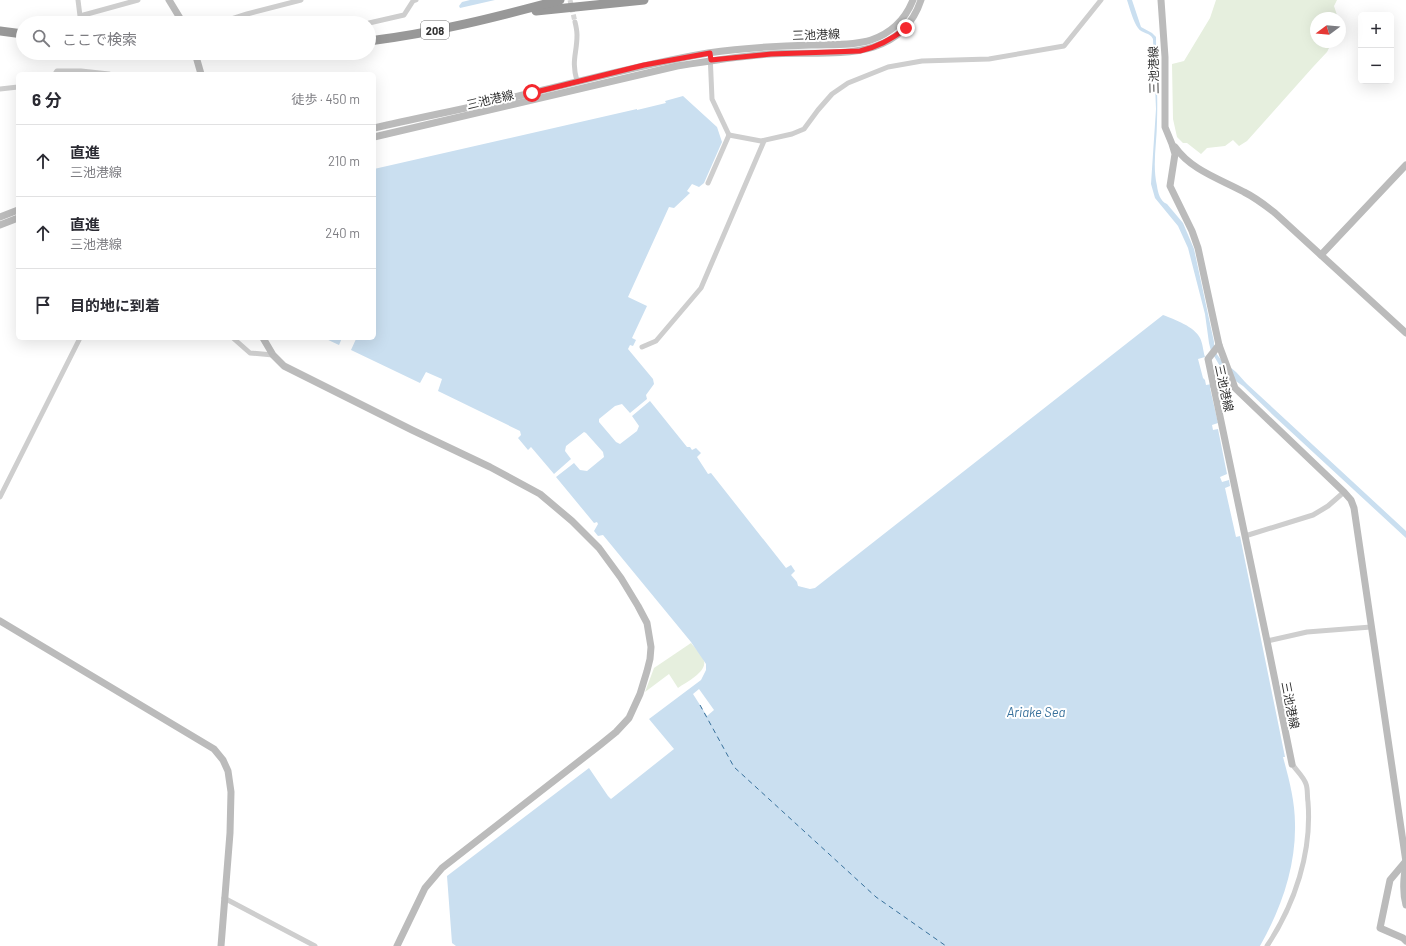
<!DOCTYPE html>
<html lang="ja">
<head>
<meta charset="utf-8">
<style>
	body { margin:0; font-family:Barlow,"Noto Sans JP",sans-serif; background:#f7f7f7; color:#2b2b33 }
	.controls { position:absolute; right:12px; top:12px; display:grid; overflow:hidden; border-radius:6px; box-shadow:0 4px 16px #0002 }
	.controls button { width:36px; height:36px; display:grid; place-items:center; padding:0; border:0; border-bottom:1px solid #e1e1e2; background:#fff; color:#2b2b33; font:20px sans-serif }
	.compass { position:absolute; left:1310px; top:12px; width:36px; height:36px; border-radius:50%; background:#fff; box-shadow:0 4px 16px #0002; rotate:254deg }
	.stop { position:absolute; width:12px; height:12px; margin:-9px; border:3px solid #f4282e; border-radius:50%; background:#fff }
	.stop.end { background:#f4282e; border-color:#fff; box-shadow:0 1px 4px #0008 }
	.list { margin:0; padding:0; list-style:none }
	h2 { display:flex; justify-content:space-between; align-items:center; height:52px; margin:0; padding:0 16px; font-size:17px }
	h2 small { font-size:13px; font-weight:400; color:#7c7c81 }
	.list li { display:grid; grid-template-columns:26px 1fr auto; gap:12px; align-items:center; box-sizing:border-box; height:72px; padding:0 16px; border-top:1px solid #e1e1e2 }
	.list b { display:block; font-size:15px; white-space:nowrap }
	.list p { margin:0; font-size:13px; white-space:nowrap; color:#7c7c81 }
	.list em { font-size:13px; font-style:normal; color:#7c7c81 }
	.icon { flex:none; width:22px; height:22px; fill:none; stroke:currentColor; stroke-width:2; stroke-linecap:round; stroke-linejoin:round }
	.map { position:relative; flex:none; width:1406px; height:946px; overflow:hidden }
	.search { position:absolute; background:#fff; box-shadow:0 4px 16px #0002; left:16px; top:16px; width:360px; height:44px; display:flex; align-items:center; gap:10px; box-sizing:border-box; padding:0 14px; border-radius:22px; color:#7c7c81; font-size:15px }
	.panel { position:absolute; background:#fff; box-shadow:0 4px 16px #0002; left:16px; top:72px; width:360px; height:268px; border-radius:6px }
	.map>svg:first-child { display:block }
</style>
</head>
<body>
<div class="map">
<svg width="1406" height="946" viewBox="0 0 1406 946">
	<rect width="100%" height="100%" fill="#fff"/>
	<g fill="#e6efde">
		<polygon points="1216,0 1337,0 1334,6 1338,18 1316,18 1316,42 1332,42 1327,52 1313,67 1247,141 1239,146 1233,140 1225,146 1207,148 1201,154 1187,143 1183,143 1177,137 1173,119 1172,64 1184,61 1210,18"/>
		<path d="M691 643C695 648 702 655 704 661 707 672 685 683 678 688L669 674 645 692 654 668Z"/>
	</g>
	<g fill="#cadff0">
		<polygon points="470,0 495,0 460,8 459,6 462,2"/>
		<path d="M1127 0H1132L1141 27 1152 33 1156 37C1156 65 1158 93 1157 121 1157 143 1152 164 1157 186 1158 193 1160 201 1167 204L1183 223 1194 249 1214 342C1213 357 1227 364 1236 372 1240 376 1243 380 1247 384L1406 531V538L1275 417 1243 386 1224 373 1211 351 1209 343 1205 314 1188 248 1178 226 1155 198 1151 184 1156 109 1153 39C1150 32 1142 34 1138 28 1133 21 1130 9 1127 0Z"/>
		<path d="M683 96 717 127 722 142 704 183 699 187 692 184 687 191 690 193 674 208 669 207 628 297 647 306 632 338 636 340 633 346 630 345 628 349 653 379 654 384 646 395 647 399 630 413 622 404 615 406 599 419V422L616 442 620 444 637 431 639 426 632 416 650 401 687 447H690L692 450 696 448 701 453 697 457 708 474 711 473 786 568 791 565 795 571 791 575 797 582 798 586 810 589 815 588 1163 315C1174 319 1195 327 1200 338 1203 344 1203 351 1205 357L1198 359 1203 378 1205 380 1206 385 1212 384 1213 387 1210 388 1218 423 1212 425 1213 430 1218 429 1227 474 1220 477 1222 482 1229 480 1230 486 1225 488 1236 537 1240 536 1285 757H1283C1289 779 1295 801 1295 824 1296 867 1281 909 1260 946H456L452 943 447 876 589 768 608 796 611 799 674 749 649 719 701 680 706 670V664L691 642 603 535 598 536 594 531 598 524 597 522 594 523 556 477 574 463 580 470 587 471 604 457 603 452 586 433 584 432 566 446 565 451 571 459 554 474 531 447 528 450 518 438 521 435 520 431 438 391 442 379 426 372 420 383 351 350 356 339 355 338H374V169L637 109V110L666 103 665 101Z"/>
		<polygon points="324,338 342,338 339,345"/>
	</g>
	<polygon fill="#fff" points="699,689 714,710 707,716 693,694"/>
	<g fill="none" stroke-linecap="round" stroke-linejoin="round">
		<polyline stroke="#37709b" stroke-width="1" stroke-dasharray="5 4" stroke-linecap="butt" points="700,705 734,767 876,897 946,946"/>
		<polyline stroke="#d6d6d6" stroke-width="5" stroke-dasharray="5 2.5" stroke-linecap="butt" points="570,0 575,22"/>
		<g stroke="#cecece" stroke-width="5">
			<polyline points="78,0 80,16 138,0"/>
			<path d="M575 22C576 26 577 31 577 35 577 54 571 60 577 81"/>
			<polyline points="219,23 247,14 301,0"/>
			<polyline points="369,23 404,15 413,1 416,0"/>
			<polyline points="710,53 712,99 729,135"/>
			<polyline points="55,74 57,71 81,71 109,74"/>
			<polyline points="0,89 18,87"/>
			<polyline points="729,135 761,141 792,134 804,129 818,110 832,94 848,83 888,67 922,61 989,59 1064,46 1101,0"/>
			<polyline points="708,183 729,135"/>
			<polyline points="233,338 250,353 273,355"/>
			<polyline points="642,347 656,341 701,288 764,141"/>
			<polyline points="0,497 80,338"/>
			<polyline points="1245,536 1313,515 1328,506 1344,492"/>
			<polyline points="1267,641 1307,632 1371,627"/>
			<polyline points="224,898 315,946"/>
			<path d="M1267 946C1295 904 1312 852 1308 802 1307 797 1308 789 1306 784 1304 777 1296 770 1292 764"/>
		</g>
		<g stroke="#bbb" stroke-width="7">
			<polyline points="169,0 183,23"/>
			<polyline points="1161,0 1165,57 1165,127 1172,144 1175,154 1170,186 1192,231 1198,248 1219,345 1208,359 1267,641 1292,764"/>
			<polyline points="195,53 201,74"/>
			<path d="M374 128C426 116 479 106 531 93 590 79 648 63 708 53 742 48 776 46 811 45 830 44 852 46 871 40 892 33 905 20 913 0"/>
			<path d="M374 137 677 66C708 61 739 56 770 54 824 50 899 67 921 0"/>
			<path d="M1175 147C1191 170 1220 179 1244 192 1256 198 1265 205 1275 213L1406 333"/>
			<polyline points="0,217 18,210"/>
			<polyline points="0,225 18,218"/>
			<polyline points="1321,255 1406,165"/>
			<polyline points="263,338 273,355 284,366 412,430 490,467 540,494 572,521 599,548 621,578 638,606 647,623 651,647 650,659 647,671 640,694 629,718 616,732 600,745 442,868 425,888 397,946"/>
			<path d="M1219 345 1235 388 1344 492 1351 500 1354 508 1406 862C1404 876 1402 891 1406 905"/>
			<polyline points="0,621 214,749 223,760 228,771 231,792 230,833 221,946"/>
			<polyline points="1406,861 1390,880 1380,928 1403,938 1406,941"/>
		</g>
		<g stroke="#989898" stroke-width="9">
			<polyline points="536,11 644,0"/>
			<polyline points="0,31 23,34"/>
			<path d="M369 41C434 33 497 17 560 0"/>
		</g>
	</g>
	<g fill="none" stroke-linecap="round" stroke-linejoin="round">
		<path stroke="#f4282e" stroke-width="5" d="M532 93 644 65 710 53 711 60 771 54 860 51C878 47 891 40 906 28"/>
	</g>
	<g text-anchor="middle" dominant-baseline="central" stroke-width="4" stroke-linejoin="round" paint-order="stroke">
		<rect fill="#fff" stroke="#6f6f6f" stroke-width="1" x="421" y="21" width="28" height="18" rx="3"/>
		<g font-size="11" font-weight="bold" fill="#313131">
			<text x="435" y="30">208</text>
		</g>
		<g font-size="12" fill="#313131" stroke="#fff">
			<text transform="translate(816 34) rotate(-2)">三池港線</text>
			<text transform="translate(1153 70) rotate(-91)">三池港線</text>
			<text transform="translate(490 99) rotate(-13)">三池港線</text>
			<text transform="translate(1225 388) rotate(78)">三池港線</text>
			<text transform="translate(1291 705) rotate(79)">三池港線</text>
		</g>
		<g font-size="13" font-style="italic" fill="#37709b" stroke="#fff">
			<text x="1036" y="712">Ariake Sea</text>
		</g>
	</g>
</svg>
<div class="controls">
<button>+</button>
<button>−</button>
</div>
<svg class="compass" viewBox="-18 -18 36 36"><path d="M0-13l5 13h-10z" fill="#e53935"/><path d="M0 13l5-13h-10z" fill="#7c7c81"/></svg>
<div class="stop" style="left:532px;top:93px"></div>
<div class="stop end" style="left:906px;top:28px"></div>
<div class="search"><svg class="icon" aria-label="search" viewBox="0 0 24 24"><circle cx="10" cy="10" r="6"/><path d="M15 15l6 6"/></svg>ここで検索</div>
<section class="panel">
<h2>6 分<small>徒歩 · 450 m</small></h2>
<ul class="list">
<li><svg class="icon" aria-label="ahead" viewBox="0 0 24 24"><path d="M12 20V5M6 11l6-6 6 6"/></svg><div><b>直進</b><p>三池港線</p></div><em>210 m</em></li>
<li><svg class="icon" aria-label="ahead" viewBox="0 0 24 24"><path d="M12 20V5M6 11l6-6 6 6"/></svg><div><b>直進</b><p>三池港線</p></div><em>240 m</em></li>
<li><svg class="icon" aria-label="arrive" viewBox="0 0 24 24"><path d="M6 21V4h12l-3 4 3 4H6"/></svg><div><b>目的地に到着</b></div></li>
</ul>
</section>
</div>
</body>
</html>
